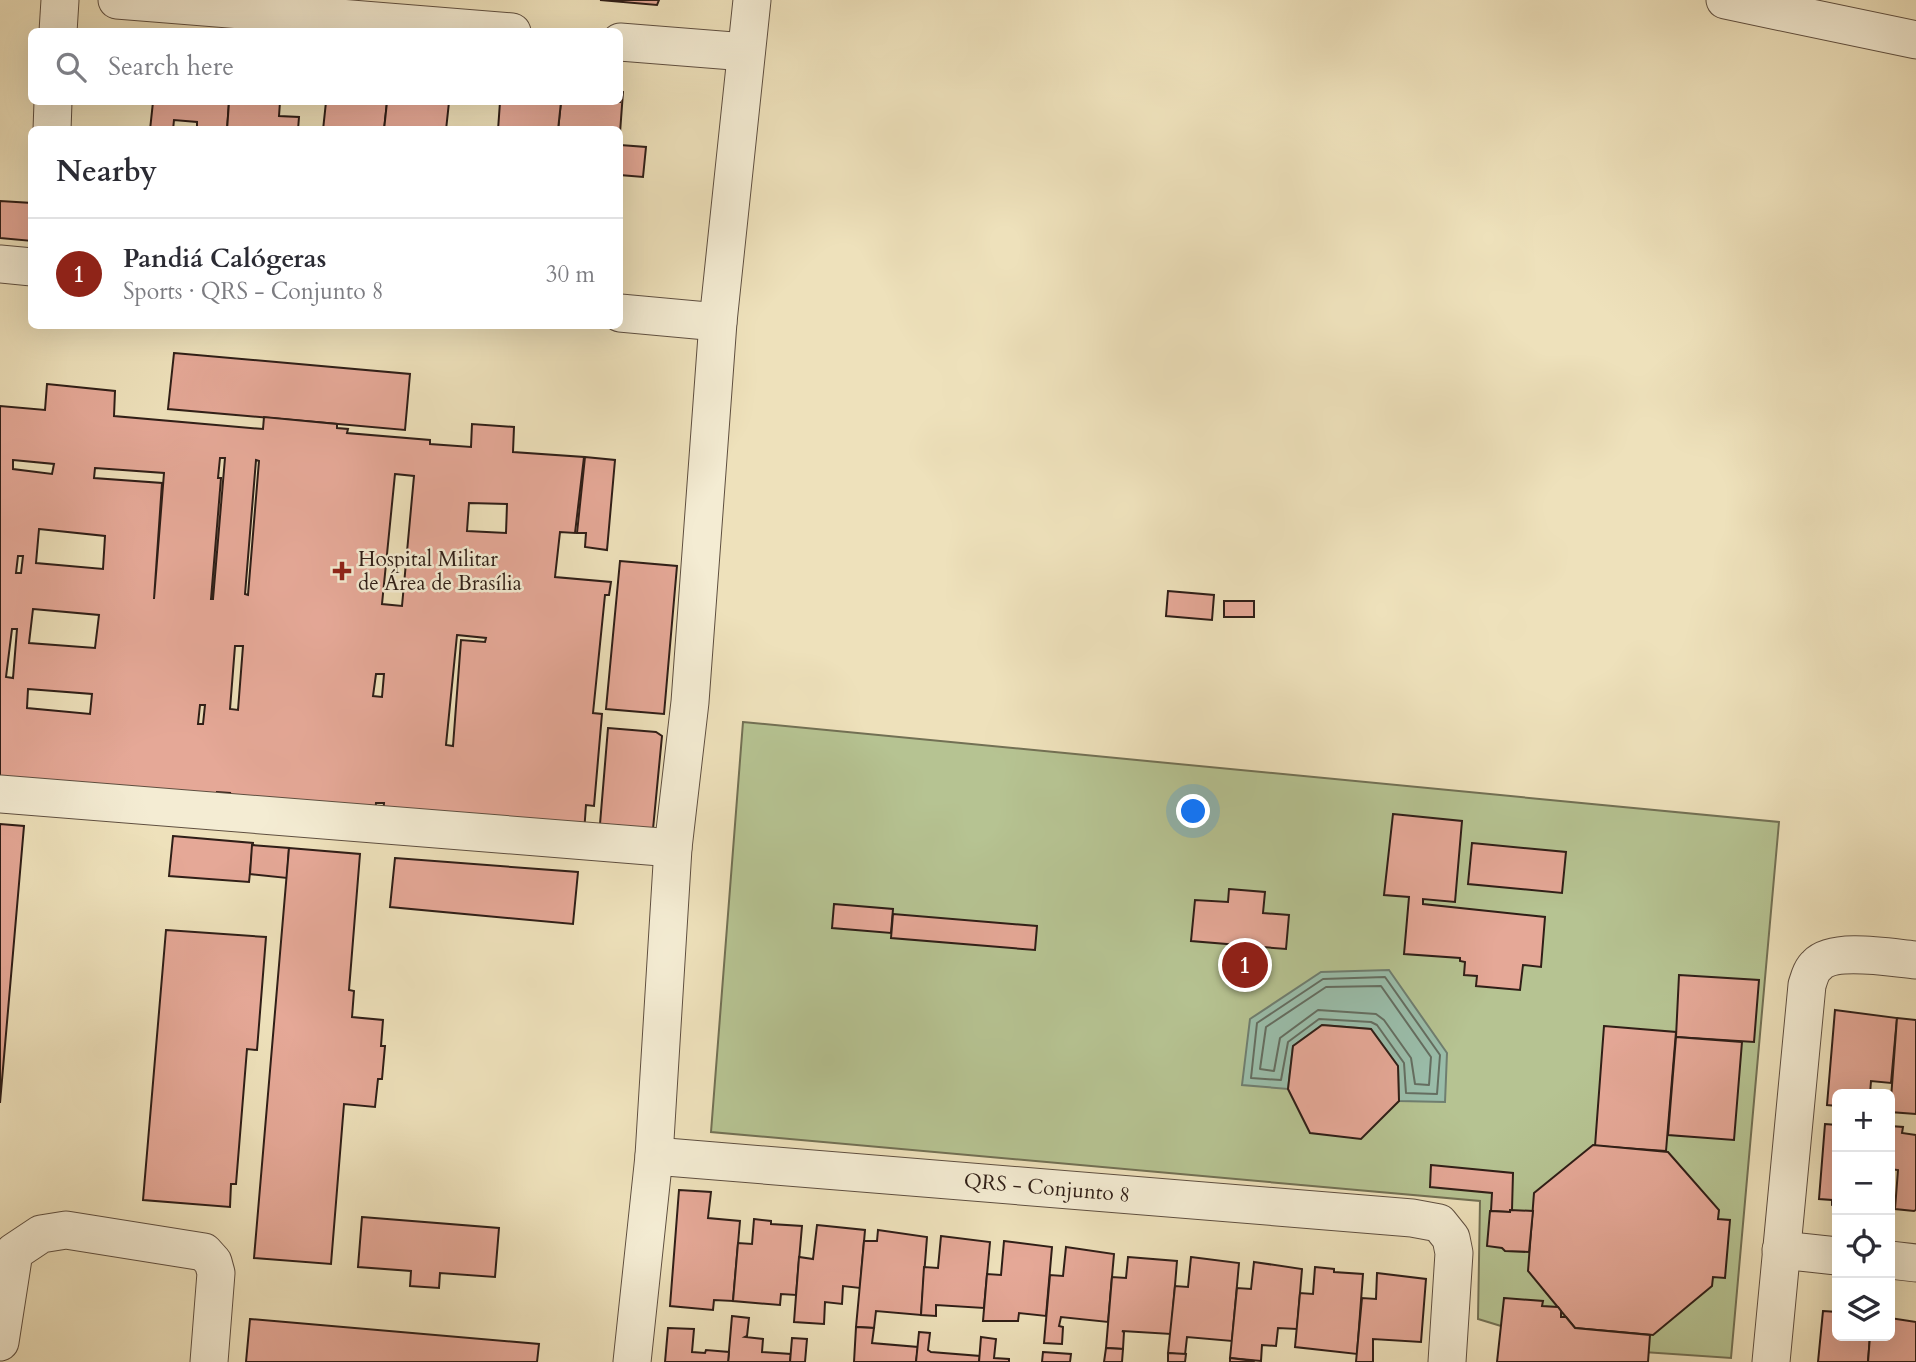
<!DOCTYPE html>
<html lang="en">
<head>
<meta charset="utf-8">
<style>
	body { margin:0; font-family:Cardo,serif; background:#f2f2f3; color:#2b2b33 }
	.controls { position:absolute; right:21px; bottom:21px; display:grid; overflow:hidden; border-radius:10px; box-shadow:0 7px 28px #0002 }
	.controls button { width:63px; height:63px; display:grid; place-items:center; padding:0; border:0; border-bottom:2px solid #e1e1e2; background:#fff; color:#2b2b33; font:35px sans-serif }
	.you { position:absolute; left:1194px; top:812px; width:24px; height:24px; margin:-18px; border:5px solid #fff; border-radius:50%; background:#1a73e8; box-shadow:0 0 0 10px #1a73e833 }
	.badge { display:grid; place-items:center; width:46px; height:46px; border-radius:50%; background:#8f2418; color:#fff; font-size:23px; font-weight:700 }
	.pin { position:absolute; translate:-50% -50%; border:4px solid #fff; box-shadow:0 2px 7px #0006 }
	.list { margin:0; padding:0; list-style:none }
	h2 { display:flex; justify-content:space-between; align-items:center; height:91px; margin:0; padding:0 28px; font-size:30px }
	h2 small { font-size:23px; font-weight:400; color:#7c7c81 }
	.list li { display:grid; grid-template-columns:46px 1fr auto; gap:21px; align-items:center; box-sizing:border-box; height:112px; padding:0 28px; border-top:2px solid #e1e1e2 }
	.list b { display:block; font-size:26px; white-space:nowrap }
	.list p { margin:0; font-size:23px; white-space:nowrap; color:#7c7c81 }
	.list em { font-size:23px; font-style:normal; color:#7c7c81 }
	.icon { flex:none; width:38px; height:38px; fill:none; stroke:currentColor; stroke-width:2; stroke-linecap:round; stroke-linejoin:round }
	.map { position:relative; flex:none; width:1916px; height:1362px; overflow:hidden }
	.search { position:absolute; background:#fff; box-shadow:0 7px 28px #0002; left:28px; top:28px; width:595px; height:77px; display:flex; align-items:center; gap:18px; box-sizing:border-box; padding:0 24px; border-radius:10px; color:#7c7c81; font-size:26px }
	.panel { position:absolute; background:#fff; box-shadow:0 7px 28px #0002; left:28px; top:126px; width:595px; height:203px; border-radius:10px }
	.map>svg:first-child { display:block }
</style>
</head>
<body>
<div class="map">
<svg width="1916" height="1362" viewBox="0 0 1916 1362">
	<rect width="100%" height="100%" fill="#eee1bb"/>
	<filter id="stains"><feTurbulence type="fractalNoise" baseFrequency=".00286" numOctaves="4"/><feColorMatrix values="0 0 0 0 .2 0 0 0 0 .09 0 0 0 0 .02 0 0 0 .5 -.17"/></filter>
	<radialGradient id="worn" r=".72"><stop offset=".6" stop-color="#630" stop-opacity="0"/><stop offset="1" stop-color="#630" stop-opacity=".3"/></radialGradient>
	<polygon fill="#b6c392" stroke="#727054" stroke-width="2" points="743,722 1779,822 1731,1358 1570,1347 1478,1319 1480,1201 711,1132"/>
	<polygon fill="#9abeab" stroke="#6f7e70" stroke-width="2" points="1389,970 1447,1053 1445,1102 1399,1101 1398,1066 1371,1029 1322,1025 1293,1046 1288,1089 1242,1085 1250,1019 1321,972"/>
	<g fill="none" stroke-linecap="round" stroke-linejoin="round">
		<g stroke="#646e61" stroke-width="2">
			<polygon points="1385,977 1440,1055 1437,1094 1406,1093 1404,1063 1377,1025 1371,1022 1319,1019 1288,1042 1281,1080 1251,1078 1257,1023 1323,979"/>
			<polygon points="1381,986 1431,1057 1429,1085 1415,1084 1411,1058 1384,1020 1376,1014 1318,1010 1280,1038 1274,1071 1260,1069 1266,1027 1326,987"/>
		</g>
	</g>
	<g fill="#e5a897" stroke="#2f1e17" stroke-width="2" fill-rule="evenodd">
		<polygon points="600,0 659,0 657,5"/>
		<polygon points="620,91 623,92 620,133 620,130 558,130 561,102 620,102"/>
		<polygon points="153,102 229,102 227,130 197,130 197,122 174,120 173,130 150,130"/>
		<polygon points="229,102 280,102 279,116 299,117 298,130 227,130"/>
		<polygon points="326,102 387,102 384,130 323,130"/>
		<polygon points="387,102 449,102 446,130 384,130"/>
		<polygon points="500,102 561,102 558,130 498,130"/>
		<polygon points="620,145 646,147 643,177 620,175"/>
		<polygon points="0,201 32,203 32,241 0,238"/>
		<polygon points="174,353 410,374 405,430 168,409"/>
		<path d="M47 384 115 391 114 416 263 429 264 417 337 424V428L348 429 347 433 430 440V444L471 447 472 424 514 427 513 452 584 457 575 533 560 532 555 577 611 582 609 595H605L593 713 602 714 594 806 586 805 584 833 383 814 384 803H376L375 813 229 800 230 793 217 792V798L0 778V406L45 410ZM220 458H225L213 599H211L221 478H218ZM13 460 54 464 52 474 13 469ZM256 460 259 461 248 595 245 594ZM95 468 164 473 154 599 162 483 94 478ZM395 474 414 476 402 606 382 604ZM469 503 507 504 506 533 467 531ZM39 529 105 536 103 569 36 563ZM18 556H23L21 573H16ZM33 609 99 615 95 648 29 643ZM12 629H17L13 678 6 677ZM457 635 486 638 485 642 461 640 453 746 446 745ZM235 646H243L238 710 230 709ZM376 674H384L382 697 373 696ZM28 689 92 694 90 714 27 708ZM200 705H205L203 724H198Z"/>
		<polygon points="585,457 615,460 607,550 585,547 586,533 577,533"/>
		<polygon points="620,561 677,566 664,714 606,709"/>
		<polygon points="1168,591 1214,595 1212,620 1166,616"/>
		<rect x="1224" y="601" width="30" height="16"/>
		<polygon points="608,728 656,732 662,736 653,829 600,824"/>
		<polygon points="1393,814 1462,821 1455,902 1423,899 1423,904 1545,917 1541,967 1523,965 1520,990 1476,986 1477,976 1464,975 1465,962 1460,961 1460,958 1404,954 1409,897 1384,895"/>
		<polygon points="0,824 24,826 0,1103"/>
		<polygon points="173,836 253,843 249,882 169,876"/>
		<polygon points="1472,843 1566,852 1562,893 1468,884"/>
		<polygon points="252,845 289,848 287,878 250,874"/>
		<polygon points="289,848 360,854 349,990 354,991 352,1017 383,1020 381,1046 385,1046 382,1079 378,1079 375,1107 344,1104 331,1264 254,1258"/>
		<polygon points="395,858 578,872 573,924 390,907"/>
		<polygon points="1229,889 1265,892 1263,913 1289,915 1286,949 1191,941 1195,900 1228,902"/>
		<polygon points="834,904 893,909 891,933 832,928"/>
		<polygon points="893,914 1037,926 1035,950 891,938"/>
		<polygon points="166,930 266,937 257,1050 247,1049 236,1184 231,1184 230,1207 143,1200"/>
		<polygon points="1679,975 1759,980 1754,1042 1676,1037"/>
		<polygon points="1835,1010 1897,1018 1891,1083 1871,1081 1870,1094 1837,1094 1837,1106 1827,1105"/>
		<polygon points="1897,1018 1916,1020 1916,1114 1890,1112"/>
		<polygon points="1322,1025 1371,1029 1398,1066 1399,1101 1361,1139 1310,1133 1288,1089 1293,1046"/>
		<polygon points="1604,1026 1676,1032 1666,1151 1595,1146"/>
		<polygon points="1676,1037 1742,1042 1734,1140 1668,1135"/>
		<polygon points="1825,1124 1837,1125 1837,1206 1832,1205 1832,1200 1819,1199"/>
		<polygon points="1890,1126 1903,1127 1902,1133 1916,1135 1916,1210 1914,1211 1895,1209 1898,1170 1890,1169"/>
		<polygon points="1593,1145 1668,1152 1719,1210 1718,1219 1730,1220 1725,1278 1713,1277 1712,1286 1653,1335 1575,1328 1528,1271 1534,1193"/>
		<polygon points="1431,1165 1513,1173 1512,1210 1510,1212 1491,1211 1492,1193 1430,1187"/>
		<polygon points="679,1190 711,1192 708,1218 740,1221 733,1301 714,1300 713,1310 670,1306"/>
		<polygon points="1510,1210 1533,1211 1529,1252 1505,1251 1502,1248 1487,1246 1490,1211 1510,1212"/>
		<polygon points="362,1217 499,1228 495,1277 440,1273 439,1288 410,1286 411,1271 358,1267"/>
		<polygon points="754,1219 771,1221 771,1224 802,1226 796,1295 781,1294 780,1305 733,1301 738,1243 752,1244"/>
		<polygon points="817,1225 865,1230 860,1288 843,1286 842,1304 825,1302 824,1324 794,1322 799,1257 813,1259"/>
		<polygon points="878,1230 927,1237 921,1315 876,1311 874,1328 856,1327 864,1241 877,1241"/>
		<polygon points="941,1236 990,1242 984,1308 936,1305 936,1316 921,1315 924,1267 938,1268"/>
		<polygon points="1004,1241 1052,1247 1046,1316 1019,1313 1018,1321 983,1321 987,1274 1001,1275"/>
		<polygon points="1066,1247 1114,1254 1108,1322 1061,1317 1059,1326 1063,1327 1062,1344 1044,1343 1050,1275 1063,1276"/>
		<polygon points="1128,1257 1177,1261 1171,1334 1122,1331 1124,1332 1123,1349 1106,1348 1112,1277 1126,1278"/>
		<polygon points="1191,1257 1239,1263 1232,1341 1187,1337 1185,1355 1168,1353 1175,1286 1188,1287"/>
		<polygon points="1254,1262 1302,1269 1297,1329 1278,1328 1276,1346 1262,1345 1261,1361 1230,1358 1237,1288 1251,1289"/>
		<polygon points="1315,1267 1334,1269 1334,1272 1363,1274 1357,1354 1295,1347 1300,1293 1313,1294"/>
		<polygon points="1377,1273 1426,1279 1421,1342 1373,1339 1373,1362 1356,1362 1362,1298 1376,1299"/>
		<polygon points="1504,1298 1543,1301 1542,1306 1558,1307 1561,1311 1561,1317 1566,1317 1575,1328 1650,1335 1648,1362 1497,1362"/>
		<polygon points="1823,1311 1837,1312 1837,1336 1870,1336 1868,1362 1818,1362"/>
		<polygon points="732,1316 749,1318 747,1336 745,1337 763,1339 762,1352 791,1354 790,1362 728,1362"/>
		<polygon points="1890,1318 1916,1322 1916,1362 1868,1362 1870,1336 1890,1336"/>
		<polygon points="250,1319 539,1344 537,1362 246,1362"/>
		<polygon points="856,1327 874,1328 872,1343 918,1347 916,1362 854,1362"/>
		<polygon points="668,1328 694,1329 692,1352 705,1353 706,1350 729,1352 728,1362 665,1362"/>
		<polygon points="919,1332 930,1333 928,1350 931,1352 980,1356 979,1362 916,1362"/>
		<polygon points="981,1337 996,1339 994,1358 1009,1359 1009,1362 979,1362"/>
		<polygon points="792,1338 807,1339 805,1362 790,1362"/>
		<polygon points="1106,1348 1123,1349 1122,1362 1104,1362"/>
		<polygon points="1043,1352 1071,1354 1070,1362 1042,1362"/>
		<polygon points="1168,1353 1186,1354 1185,1362 1168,1362"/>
		<polygon points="1230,1358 1254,1361 1253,1362 1230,1362"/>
	</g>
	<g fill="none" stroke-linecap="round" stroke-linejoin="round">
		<g stroke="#5f4f40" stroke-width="39">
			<g id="minor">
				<polyline points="117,0 512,32"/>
				<polyline points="1725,0 1916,40"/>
				<polyline points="58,32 60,0"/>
				<polyline points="620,42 746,52"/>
				<polyline points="52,130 53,102"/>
				<polyline points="0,264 32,267"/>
				<polyline points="620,313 718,322"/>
				<polyline points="0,794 673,848"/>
				<polyline points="654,1156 1412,1218 1439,1223 1451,1238 1454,1253 1447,1362"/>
				<polyline points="1781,1250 1837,1256"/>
				<polyline points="1890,1260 1916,1263"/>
				<polyline points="0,1342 14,1252 41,1234 66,1230 204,1252 213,1262 216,1273 209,1362"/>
				<polyline points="632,1362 654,1156 673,848 690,702 718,322 752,0"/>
				<path d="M1771 1362 1807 985C1809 979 1811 970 1817 965 1834 947 1892 958 1916 960"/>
			</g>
		</g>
		<use href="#minor" stroke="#f4ecd3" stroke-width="37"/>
	</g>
	<path fill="#8f2418" stroke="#f4ecd3" stroke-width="2.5" d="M338.5 560.5h7v7h7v7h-7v7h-7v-7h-7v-7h7z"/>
	<g text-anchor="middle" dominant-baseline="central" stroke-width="5" stroke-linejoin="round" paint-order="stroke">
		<g font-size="21" fill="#2f1e17" stroke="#f4ecd3" text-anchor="start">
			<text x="358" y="559">Hospital Militar<tspan x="358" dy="24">de Área de Brasília</tspan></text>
		</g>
		<g font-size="21" fill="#2f1e17" stroke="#f4ecd3">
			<text transform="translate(1047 1188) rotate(5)">QRS - Conjunto 8</text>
		</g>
	</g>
	<rect width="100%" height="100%" filter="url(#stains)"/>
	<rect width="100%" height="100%" fill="url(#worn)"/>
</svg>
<div class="controls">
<button>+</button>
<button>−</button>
<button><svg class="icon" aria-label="locate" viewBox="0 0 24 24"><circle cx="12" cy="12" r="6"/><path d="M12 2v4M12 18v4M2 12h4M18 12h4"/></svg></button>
<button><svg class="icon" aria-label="layers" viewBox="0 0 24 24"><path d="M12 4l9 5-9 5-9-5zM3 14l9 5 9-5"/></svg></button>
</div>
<div class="you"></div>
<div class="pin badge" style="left:1245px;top:965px">1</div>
<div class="search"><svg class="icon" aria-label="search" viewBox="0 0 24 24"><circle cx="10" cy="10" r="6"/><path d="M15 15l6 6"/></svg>Search here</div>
<section class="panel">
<h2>Nearby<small></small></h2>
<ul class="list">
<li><span class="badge">1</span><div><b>Pandiá Calógeras</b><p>Sports · QRS - Conjunto 8</p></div><em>30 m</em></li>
</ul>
</section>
</div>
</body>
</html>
